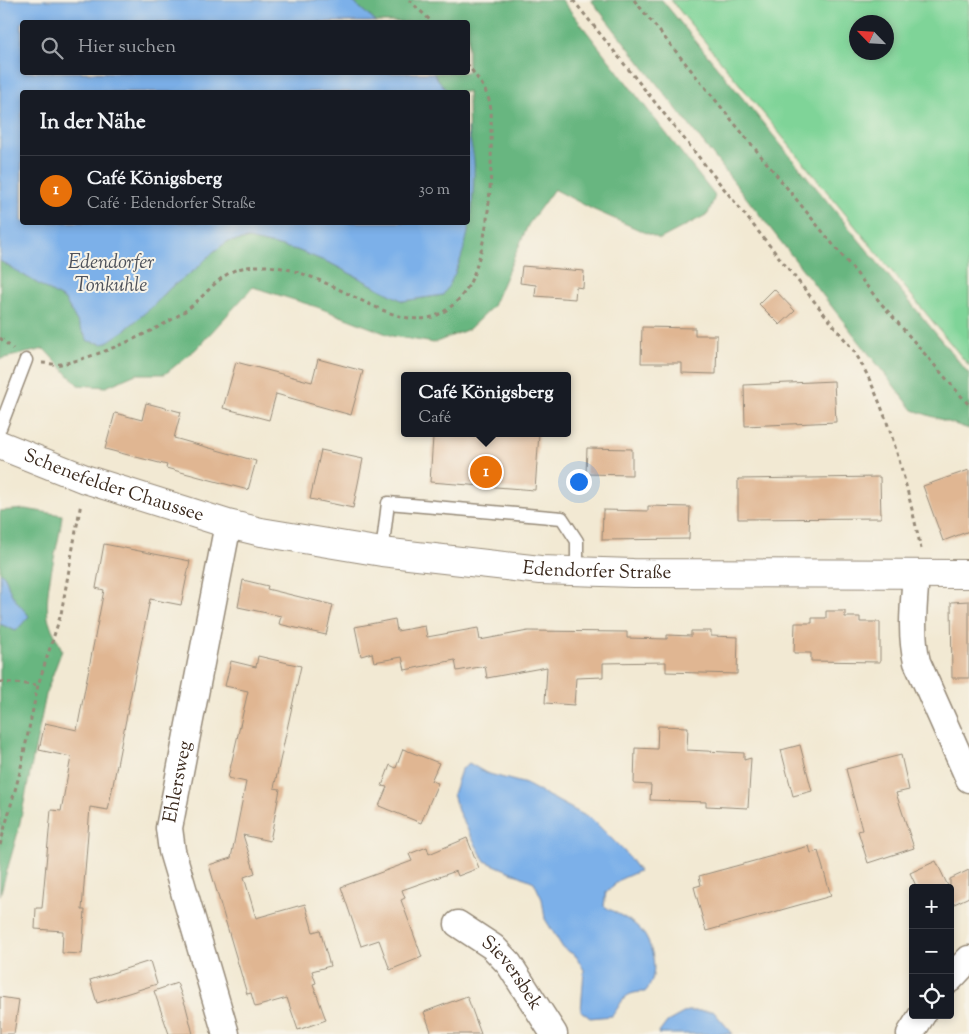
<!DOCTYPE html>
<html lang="de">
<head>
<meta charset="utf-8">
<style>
	body { margin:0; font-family:"Sorts Mill Goudy",serif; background:#20242c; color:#f1f3f6 }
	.controls { position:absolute; right:15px; bottom:15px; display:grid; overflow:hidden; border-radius:5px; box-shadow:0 2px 8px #0003 }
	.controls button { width:45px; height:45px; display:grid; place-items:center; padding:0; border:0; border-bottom:1px solid #363941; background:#171b24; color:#f1f3f6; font:25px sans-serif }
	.compass { position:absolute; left:849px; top:15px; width:45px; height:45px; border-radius:50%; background:#171b24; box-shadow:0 2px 8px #0003; rotate:295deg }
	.you { position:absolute; left:578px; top:481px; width:18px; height:18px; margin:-12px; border:4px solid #fff; border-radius:50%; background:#1a73e8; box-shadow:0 0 0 8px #1a73e833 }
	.badge { display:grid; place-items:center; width:32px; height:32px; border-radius:50%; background:#c8321e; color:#fff; font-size:16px; font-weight:700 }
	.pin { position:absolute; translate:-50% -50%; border:2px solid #fff; box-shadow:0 1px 5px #0006 }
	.popup { position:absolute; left:401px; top:372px; width:170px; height:65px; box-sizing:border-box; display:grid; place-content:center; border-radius:5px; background:#171b24; filter:drop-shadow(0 1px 4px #0005); font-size:16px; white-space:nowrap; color:#9ea1a6 }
	.popup b { font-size:19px; color:#f1f3f6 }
	.popup::after { content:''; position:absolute; left:50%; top:100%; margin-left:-10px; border:10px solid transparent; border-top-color:#171b24 }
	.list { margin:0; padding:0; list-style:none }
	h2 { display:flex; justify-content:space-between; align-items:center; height:65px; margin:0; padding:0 20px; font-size:21px }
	h2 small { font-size:16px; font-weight:400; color:#9ea1a6 }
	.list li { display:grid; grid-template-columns:32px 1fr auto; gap:15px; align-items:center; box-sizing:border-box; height:70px; padding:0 20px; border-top:1px solid #363941 }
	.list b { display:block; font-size:19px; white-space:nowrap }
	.list p { margin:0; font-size:16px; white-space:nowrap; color:#9ea1a6 }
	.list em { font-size:16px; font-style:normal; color:#9ea1a6 }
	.icon { flex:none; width:28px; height:28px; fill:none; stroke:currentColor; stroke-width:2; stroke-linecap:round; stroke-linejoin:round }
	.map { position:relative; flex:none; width:969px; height:1034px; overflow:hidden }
	.search { position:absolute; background:#171b24; box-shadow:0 2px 8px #0003; left:20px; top:20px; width:450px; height:55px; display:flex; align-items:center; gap:12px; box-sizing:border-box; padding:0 18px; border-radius:5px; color:#9ea1a6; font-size:19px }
	.panel { position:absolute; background:#171b24; box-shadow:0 2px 8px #0003; left:20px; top:90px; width:450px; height:135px; border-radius:5px }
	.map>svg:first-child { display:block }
</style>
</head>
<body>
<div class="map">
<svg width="969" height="1034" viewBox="0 0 969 1034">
	<rect width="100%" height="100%" fill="#f7f3e8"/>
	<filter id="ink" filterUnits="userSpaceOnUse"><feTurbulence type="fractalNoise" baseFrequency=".02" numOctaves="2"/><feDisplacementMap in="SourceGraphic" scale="10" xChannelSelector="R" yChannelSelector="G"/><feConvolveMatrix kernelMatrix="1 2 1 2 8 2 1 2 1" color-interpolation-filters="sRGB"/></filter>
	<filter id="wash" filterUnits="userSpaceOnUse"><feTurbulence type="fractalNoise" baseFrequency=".0096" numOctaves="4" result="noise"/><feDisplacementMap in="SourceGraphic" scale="20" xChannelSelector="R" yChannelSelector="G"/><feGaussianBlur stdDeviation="1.12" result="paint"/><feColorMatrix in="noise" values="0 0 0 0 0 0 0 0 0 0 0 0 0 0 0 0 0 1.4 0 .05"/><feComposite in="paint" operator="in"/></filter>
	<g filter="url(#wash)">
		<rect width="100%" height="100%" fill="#f2e9d3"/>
		<path fill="#7fd498" stroke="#5d7f5b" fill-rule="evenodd" d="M671 0H969V366ZM856 22H886V52H856Z"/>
		<g fill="#67b680" stroke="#51704f">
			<polygon points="351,0 562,0 715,196 708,214 660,239 592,209 554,189 528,225 493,306 469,329 434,343 392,336 317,307 253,287 196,349 165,374 136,374 106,387 78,385 44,349 0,359 0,261 65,300 88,341 125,330 154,305 170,288 196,269 213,252 227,242 248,239 297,250 332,264 403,301 443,295 470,214 468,92 448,92 433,73 468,72 468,22 376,22"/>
			<polygon points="591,0 662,0 969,374 969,429 913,410"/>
			<path d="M25 509 62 515C59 549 44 583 48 618 50 628 58 640 62 650L47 690 18 832 0 895V624L16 631 29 616C23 609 16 602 11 593 7 585 8 578 0 572V511Z"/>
		</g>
		<g fill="#7bb0e9" stroke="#5b6d84">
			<path d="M0 0H351L376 22H22V72L433 73 448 92H22V222H468V127C469 139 474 152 474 165 474 210 468 257 443 295L403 301 332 264 297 250 248 239 227 242 213 252 196 269 170 288 154 305 125 330 104 344 88 341 65 300 0 261Z"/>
			<path d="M0 572C8 578 7 585 11 593 16 602 23 609 29 616L16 631 0 624Z"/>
			<path d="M469 763 486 773 526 784 593 820 624 851 639 871 621 879 606 892 604 906C615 913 632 920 641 930 654 946 660 976 645 992 622 992 624 1001 612 1016L590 1018 581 1011 584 970 576 956 563 948 545 919 542 899 534 882 485 861 473 840 458 811 453 794 461 770Z"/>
			<polygon points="687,1011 713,1011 733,1034 658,1034 667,1022"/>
		</g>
		<g id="blocks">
			<g fill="#e0b692">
				<polygon points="522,266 584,271 583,288 576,287 575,299 535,296 536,285 520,283"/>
				<polygon points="774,289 795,311 780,325 759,304"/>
				<polygon points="642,327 695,328 695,335 717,335 716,374 682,373 682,363 641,363"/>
				<polygon points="318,359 363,371 351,415 276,394 269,420 223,408 236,362 312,382"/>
				<polygon points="834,381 836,422 745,426 744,385"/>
				<polygon points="146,403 181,412 174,438 256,461 248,490 166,468 167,465 105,449 115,413 142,420"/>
				<polygon points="442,433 539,433 535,490 430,482 433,437 442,437"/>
				<polygon points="587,448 632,449 632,475 586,474"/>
				<polygon points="321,450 363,459 353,508 310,499"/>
				<polygon points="969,470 969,531 943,541 923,486"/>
				<polygon points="880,477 881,518 738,519 738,479"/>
				<polygon points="648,506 690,507 689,539 602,540 603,510 648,511"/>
				<polygon points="104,544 190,561 181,605 150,599 108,810 90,807 82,910 85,910 82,954 62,953 63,931 35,929 36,908 42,908 51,810 61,811 71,757 39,750 45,723 77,730 104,590 96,588"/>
				<polygon points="243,580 268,586 267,589 333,605 326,635 279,624 281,616 238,607"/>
				<polygon points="969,601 969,678 952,678 951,602"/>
				<polygon points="826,611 845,611 845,617 860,617 860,622 880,622 880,662 811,661 811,653 794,653 795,623 812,623 812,618 826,618"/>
				<polygon points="395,619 397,631 425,626 427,637 478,628 480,640 528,631 627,632 627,638 667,639 667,635 691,636 691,631 711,631 711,636 738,637 737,674 666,672 666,662 603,663 603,677 576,678 574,705 545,703 547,667 487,678 485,666 457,671 455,660 405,670 402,657 374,662 372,653 361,656 355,627"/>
				<polygon points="258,656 301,666 274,788 280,789 270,841 243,835 255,873 244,877 256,918 305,904 313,932 320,930 330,966 312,971 316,983 313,984 326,1020 298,1030 287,998 255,1007 251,993 247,994 209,865 231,858 246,782 228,778 248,691 225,686 231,661 256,667"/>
				<polygon points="658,726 688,727 687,750 744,753 744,760 751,758 748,808 706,806 706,802 650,800 651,785 634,784 635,748 657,749"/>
				<polygon points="800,745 812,791 793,796 781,750"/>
				<polygon points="403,749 439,763 431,781 438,783 421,823 379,806 387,787 382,786 390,765 396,768"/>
				<polygon points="901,755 909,790 896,793 914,848 868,863 858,831 862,830 846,769"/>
				<polygon points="467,838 479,868 458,876 456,871 402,890 405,898 401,900 422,957 390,970 379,940 361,946 341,887 412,861 409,854 427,847 429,854"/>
				<polygon points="809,846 811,853 818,851 831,896 706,931 694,887 701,885 699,876"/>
				<polygon points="936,861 949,888 917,888 910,873"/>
				<polygon points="969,870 969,897 950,906 950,879"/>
				<polygon points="150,961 157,984 97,1003 90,980"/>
				<polygon points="177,983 186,1007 193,1034 169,1034 154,991"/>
				<polygon points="467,996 481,1034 432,1034 424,1012"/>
				<polygon points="0,997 19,1000 14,1034 0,1034"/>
			</g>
		</g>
	</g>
	<g filter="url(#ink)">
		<use href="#blocks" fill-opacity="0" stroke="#968a78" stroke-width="1"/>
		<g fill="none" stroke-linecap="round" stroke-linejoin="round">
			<g stroke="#968a78" stroke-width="15">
				<g id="service">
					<polyline points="0,428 26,360"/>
					<polyline points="382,552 388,503 562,518 577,541 577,571"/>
				</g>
			</g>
			<g stroke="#968a78" stroke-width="29">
				<g id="minor">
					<path d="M916 574C914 603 910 633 917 662L969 779"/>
					<path id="s1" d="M458 924 493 947 509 964 554 1034"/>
					<polyline points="950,979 969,959"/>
					<path id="s2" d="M226 1034 172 851 169 828 228 524"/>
					<polyline points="910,1034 922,1015"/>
				</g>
			</g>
			<g stroke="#968a78" stroke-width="30">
				<g id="tertiary">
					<path id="s3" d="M0 445 85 479 228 524 261 532 382 552 540 570 633 573 969 574"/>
				</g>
			</g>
			<g stroke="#968a78" stroke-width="3" stroke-dasharray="4 4" stroke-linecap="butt">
				<polyline points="409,0 432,22"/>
				<path d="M573 0 854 351C888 406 907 485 921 549"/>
				<polyline points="634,0 879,301 969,405"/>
				<polyline points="0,338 13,349"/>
				<path d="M42 363C48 363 55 365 61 364 95 358 157 331 185 311 203 299 217 276 238 269 309 249 381 332 432 317 451 311 466 294 473 276 490 232 492 177 491 130 491 122 492 112 490 104 487 90 476 76 468 65"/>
				<polyline points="0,682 38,685"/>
				<polyline points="0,845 20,772 38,685 61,614 81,503"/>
			</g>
			<use href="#service" stroke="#fff" stroke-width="12"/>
			<use href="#minor" stroke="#fff" stroke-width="26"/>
			<use href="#tertiary" stroke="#fff" stroke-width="28"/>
		</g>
	</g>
	<g text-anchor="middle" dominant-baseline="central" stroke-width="4" stroke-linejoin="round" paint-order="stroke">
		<g font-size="19" fill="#3b2a1e" stroke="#f7f3e8">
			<text stroke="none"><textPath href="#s3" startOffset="121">Schenefelder Chaussee</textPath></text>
			<text stroke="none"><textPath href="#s3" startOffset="614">Edendorfer Straße</textPath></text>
			<text stroke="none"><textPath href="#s2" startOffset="261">Ehlersweg</textPath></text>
			<text stroke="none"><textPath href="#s1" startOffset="74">Sieversbek</textPath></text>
		</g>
		<g font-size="20" font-style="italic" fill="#4e525b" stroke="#f7f3e8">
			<text x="111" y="263">Edendorfer<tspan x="111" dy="23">Tonkuhle</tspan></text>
		</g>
	</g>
</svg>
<div class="controls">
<button>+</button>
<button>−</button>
<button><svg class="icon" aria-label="locate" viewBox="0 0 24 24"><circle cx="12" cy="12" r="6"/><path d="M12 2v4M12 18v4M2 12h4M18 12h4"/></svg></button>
</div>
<svg class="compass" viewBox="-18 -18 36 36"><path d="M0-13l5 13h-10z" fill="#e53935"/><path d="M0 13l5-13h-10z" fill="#9ea1a6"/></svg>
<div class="you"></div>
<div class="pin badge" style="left:486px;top:472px;background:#e8710a">1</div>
<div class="popup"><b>Café Königsberg</b>Café</div>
<div class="search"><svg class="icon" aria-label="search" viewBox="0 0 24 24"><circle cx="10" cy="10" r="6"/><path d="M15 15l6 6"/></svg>Hier suchen</div>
<section class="panel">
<h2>In der Nähe<small></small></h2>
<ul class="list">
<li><span class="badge" style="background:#e8710a">1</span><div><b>Café Königsberg</b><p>Café · Edendorfer Straße</p></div><em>30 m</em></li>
</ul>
</section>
</div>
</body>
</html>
